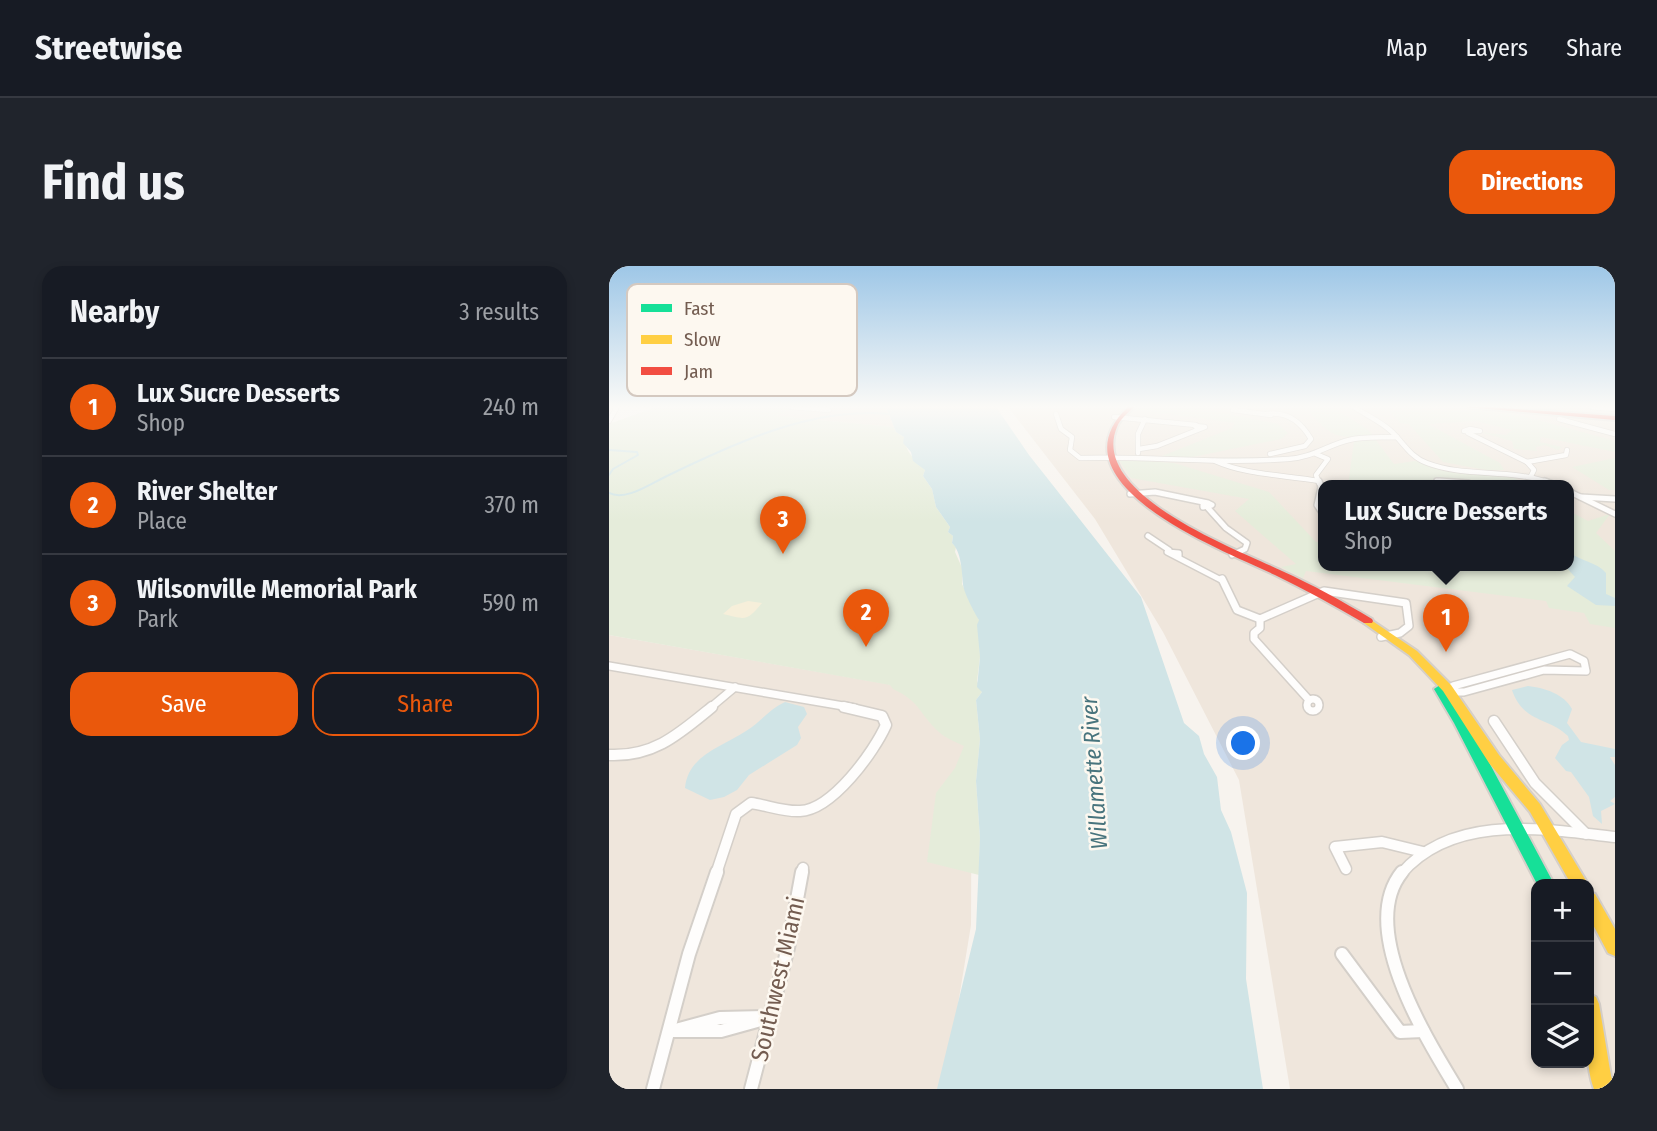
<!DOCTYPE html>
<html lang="en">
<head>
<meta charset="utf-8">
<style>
	body { margin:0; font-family:"Fira Sans Condensed",sans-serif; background:#20242c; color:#f1f3f6 }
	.controls { position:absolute; right:21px; bottom:21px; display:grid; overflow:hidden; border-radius:14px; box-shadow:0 4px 10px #0003 }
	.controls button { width:63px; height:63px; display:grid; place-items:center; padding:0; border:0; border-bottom:2px solid #363941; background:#171b24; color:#f1f3f6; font:35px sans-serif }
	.you { position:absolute; left:635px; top:478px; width:24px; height:24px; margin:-18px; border:5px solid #fff; border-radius:50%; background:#1a73e8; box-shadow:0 0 0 10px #1a73e833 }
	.badge { display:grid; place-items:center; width:46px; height:46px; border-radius:50%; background:#ea580c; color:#fff; font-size:23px; font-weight:700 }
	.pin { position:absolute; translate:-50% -58px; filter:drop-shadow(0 2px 4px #0008) }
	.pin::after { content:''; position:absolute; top:37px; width:24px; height:21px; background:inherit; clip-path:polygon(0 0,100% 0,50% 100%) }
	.popup { position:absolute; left:709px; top:214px; width:256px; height:91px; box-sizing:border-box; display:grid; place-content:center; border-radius:14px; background:#171b24; filter:drop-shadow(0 2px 5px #0005); font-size:23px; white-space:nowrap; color:#9ea1a6 }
	.popup b { font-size:26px; color:#f1f3f6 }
	.popup::after { content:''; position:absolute; left:50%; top:100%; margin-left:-14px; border:14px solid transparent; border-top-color:#171b24 }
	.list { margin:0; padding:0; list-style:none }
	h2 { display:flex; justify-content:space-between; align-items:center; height:91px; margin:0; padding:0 28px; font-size:30px }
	h2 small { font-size:23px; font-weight:400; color:#9ea1a6 }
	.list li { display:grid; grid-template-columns:46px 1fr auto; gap:21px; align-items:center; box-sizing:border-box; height:98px; padding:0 28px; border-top:2px solid #363941 }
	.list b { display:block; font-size:26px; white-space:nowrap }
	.list p { margin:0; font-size:23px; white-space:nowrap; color:#9ea1a6 }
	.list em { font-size:23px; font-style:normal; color:#9ea1a6 }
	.actions { display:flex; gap:14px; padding:21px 28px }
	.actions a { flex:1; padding:16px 0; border:2px solid #ea580c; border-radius:21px; text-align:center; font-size:24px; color:#ea580c }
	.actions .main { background:#ea580c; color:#fff }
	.icon { flex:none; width:38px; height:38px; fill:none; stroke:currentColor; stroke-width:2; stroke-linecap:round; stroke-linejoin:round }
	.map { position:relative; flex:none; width:1006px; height:823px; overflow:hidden; border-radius:21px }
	header { display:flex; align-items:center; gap:42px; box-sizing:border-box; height:98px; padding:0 35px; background:#171b24; border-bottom:2px solid #363941 }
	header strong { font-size:33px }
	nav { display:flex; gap:38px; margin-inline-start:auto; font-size:24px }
	.intro { display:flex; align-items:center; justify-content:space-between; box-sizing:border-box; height:168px; padding:0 42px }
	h1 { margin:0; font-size:49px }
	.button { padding:18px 32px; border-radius:21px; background:#ea580c; color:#fff; font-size:24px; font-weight:700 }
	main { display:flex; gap:42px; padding:0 42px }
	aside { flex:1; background:#171b24; border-radius:21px; box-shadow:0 4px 10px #0003 }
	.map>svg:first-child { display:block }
</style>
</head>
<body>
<header>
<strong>Streetwise</strong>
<nav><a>Map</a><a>Layers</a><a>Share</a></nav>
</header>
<div class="intro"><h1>Find us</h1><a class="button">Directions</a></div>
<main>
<aside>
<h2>Nearby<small>3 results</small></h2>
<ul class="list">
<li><span class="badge">1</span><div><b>Lux Sucre Desserts</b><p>Shop</p></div><em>240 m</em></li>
<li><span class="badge">2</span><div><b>River Shelter</b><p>Place</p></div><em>370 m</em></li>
<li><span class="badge">3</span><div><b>Wilsonville Memorial Park</b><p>Park</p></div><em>590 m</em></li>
</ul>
<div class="actions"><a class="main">Save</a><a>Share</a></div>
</aside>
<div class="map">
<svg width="1006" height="823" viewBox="0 0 1006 823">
	<rect width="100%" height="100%" fill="#f7f3ee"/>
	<g fill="#efe6dc" fill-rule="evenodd">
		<polygon points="176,141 277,141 285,161 165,150 182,141"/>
		<path d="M399 141H1006V823H681L630 514 554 366 486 253ZM714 220H959V300H714ZM927 618H980V797H927Z"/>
		<polygon points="0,369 363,433 362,659 343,775 329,823 0,823"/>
	</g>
	<g fill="#e5ecda">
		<path d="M47 141 184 142 167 150 285 161 287 166 295 171C296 186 307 195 316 204L314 210 323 223 327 241 341 261 339 266 344 270 343 277 347 281 346 286 354 304 353 318 370 354 371 391 368 415 373 426 367 434 371 473 367 515 371 572 370 609 318 596 327 527 346 502 355 480C347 476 336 472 330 466 310 448 312 436 284 423L281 419 0 369V158Z"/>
		<polygon points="527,141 602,141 600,144 669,158 679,167 672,173 569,194 548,192 623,162 626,157 523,143"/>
		<path d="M697 141H723L758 163 764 169C725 174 721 170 697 141Z"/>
		<polygon points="780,144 880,145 914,150 1006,175 1006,186 932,171 931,176 953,181 949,184 935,179 927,181 928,185 905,183 903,175 871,166 897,169 903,164 867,155 819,158 891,197 895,204 877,204 834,196 800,158 791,157"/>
		<polygon points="766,173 785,198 806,195 847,206 901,208 917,220 739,220 745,175"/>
		<polygon points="1006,192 1006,224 1000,224 963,201"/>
		<polygon points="513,193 565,197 660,226 707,276 714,276 714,300 959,300 960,245 979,255 1001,248 987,267 1006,285 1006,362 981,358 975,347 940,342 937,335 697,305 694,312 672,301 687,298 626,245 640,233 522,212 510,194"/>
	</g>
	<path fill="#f6efda" d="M139 335 153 337C138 355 138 354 114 348L123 340Z"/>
	<g fill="#d0e4e6">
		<path d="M277 141H387L420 189 532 331 575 457 590 470 595 488 608 511 612 544 622 566 638 627 637 713 654 823H328L367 663 371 572 367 515 371 473 367 434 373 426 368 421 371 391 368 359 370 354C366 348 354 325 354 318 353 305 352 285 343 277L344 270 339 266 341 261 327 241 323 223 314 210 316 204 304 195 302 186 294 177 295 171 287 166Z"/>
		<path d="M960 286C971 295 988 296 997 307V328L1006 332V340L987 339 958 320 966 311 956 300H959Z"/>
		<path d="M919 420C936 422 955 428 963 443L958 457 972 476 1006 483V491H1001L1006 499V531L1001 535 1006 538 992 545 993 558 984 550 980 531 962 506 957 505 946 492 953 479 960 474 959 470C940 451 914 457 903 424Z"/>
		<path d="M176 436 195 441 198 448 189 461 192 472 188 479 140 509 128 524 115 531 101 534 76 522C79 489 113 481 137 465 152 456 160 443 176 436Z"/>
	</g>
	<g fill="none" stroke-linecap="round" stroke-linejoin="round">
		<g stroke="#d0e4e6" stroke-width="2">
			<polyline points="0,184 28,186 29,189 4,203 0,209"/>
			<path d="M0 227C17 236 44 216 60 209 128 176 204 141 281 148"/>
		</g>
		<g stroke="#d4cfc9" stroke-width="6">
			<g id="street-far4">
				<polyline points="183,141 220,144"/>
				<path d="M745 141C757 149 771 155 782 165 794 176 801 191 818 197 857 212 901 202 941 217"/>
				<polyline points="983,141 1006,143"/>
				<polyline points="624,144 662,149"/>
				<path d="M447 148 452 163 463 171 461 184 471 192C541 190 609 198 679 193 702 192 719 179 740 174 755 170 773 172 788 171"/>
				<path d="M658 148C678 145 692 156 702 173L696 180 661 188"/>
				<polyline points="505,151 587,159"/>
				<polyline points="950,153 1006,168"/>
				<polyline points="0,155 8,141"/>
				<polygon points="861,163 871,165 855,165"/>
				<polyline points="859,167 918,196 925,204 922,210"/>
				<polyline points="530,183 548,180 596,161 586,160 589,163"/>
				<polyline points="529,187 529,168 536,153"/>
				<polyline points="707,188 719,193 707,209 710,217"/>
				<path d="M606 195C637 209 675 209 710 215"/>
				<polyline points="918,196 957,189 958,184"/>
				<polyline points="828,217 858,217"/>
			</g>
		</g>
		<g stroke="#d4cfc9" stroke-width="8">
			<g id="street-far3">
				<polyline points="710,215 712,221 708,239 714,248"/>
				<polyline points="828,215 829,220"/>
				<polyline points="830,215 859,217"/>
				<polyline points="936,215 949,220"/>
				<polyline points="959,225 1006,248"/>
				<polyline points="521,228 546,226 599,237 603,239 594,241 594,236"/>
				<polyline points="972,231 1006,233"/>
				<polyline points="599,242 617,262 638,277 636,283 623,289"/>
				<polyline points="539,270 560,284"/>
				<polyline points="570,291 570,287 558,286 614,315"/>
			</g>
		</g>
		<g stroke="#d4cfc9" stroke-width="10">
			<g id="street-far2">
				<polyline points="613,313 628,344 651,353"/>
				<polyline points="651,353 715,325 797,337 800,360 791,367 772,371"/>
				<polyline points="651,353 651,362 645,367 645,373 700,434"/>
				<polygon points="961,388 975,395 977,405 935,404 855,426 833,426 844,420"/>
				<polyline points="0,400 246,442"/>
				<circle cx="704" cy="439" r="6"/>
				<polyline points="101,442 126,421"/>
			</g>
		</g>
		<g stroke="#d4cfc9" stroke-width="13">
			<g id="street-far1">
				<polyline points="885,455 926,517 977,568"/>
				<path d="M0 489C45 491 70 468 103 441"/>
				<polyline points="737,603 726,581 773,576 814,586"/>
				<path d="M107 608 127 548 142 537C157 539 175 546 191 545 223 544 265 486 277 459L273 450 235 441"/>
				<polyline points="193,608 194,602"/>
				<path d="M792 608C844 547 935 563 1006 571"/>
			</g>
		</g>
		<g stroke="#d4cfc9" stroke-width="16">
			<g id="street">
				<path d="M793 606C748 662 817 772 848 823"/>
				<polyline points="733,688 791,766 814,765"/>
				<polyline points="63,765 111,752 161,751"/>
				<polyline points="63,765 112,765 159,752"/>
				<polyline points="44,823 80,688 108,606"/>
				<polyline points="142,823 179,682 193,606"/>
			</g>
		</g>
		<g stroke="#d5cfc9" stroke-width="4">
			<polygon id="fast" points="831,419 835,420 859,457 945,618 928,618 845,457 825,423"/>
		</g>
		<g stroke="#d5cfc9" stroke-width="4">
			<g id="slow">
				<polygon points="759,352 808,385 842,419 890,489 931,538 979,618 962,618 921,546 880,497 834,425 800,389 755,357 754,355 755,353"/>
				<polygon points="980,626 986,628 1006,663 1006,690 999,687 980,651"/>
				<path d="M980 728 987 731 990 738 1002 810 1006 823H985C975 797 979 758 980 728Z"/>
			</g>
		</g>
		<g stroke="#d5cfc9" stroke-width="4">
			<g id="jam">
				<path d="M519 141H525C519 147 511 153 508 161 479 229 630 284 673 305 704 319 733 335 763 353L764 355 763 357H755C726 340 697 324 666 309 616 285 438 218 519 141Z"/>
				<polygon points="857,141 880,141 1006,150 1006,154"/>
			</g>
		</g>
		<use href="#street-far4" stroke="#fefdfc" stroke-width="4.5"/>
		<use href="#street-far3" stroke="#fefdfc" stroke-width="5"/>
		<use href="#street-far2" stroke="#fefdfc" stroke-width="7"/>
		<use href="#street-far1" stroke="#fefdfc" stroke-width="10"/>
		<use href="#street" stroke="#fefdfc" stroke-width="12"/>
		<use href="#fast" fill="#16e098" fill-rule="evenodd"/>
		<use href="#slow" fill="#ffcf43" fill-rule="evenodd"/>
		<use href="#jam" fill="#f24e42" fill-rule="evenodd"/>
	</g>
	<linearGradient id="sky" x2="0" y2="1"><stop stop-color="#9ec7e7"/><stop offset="0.55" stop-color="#fbfaf7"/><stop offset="1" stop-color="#fbfaf7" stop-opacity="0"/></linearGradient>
	<rect width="1006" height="256" fill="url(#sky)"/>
	<g text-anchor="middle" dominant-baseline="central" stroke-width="5" stroke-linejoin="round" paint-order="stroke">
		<g font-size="23" font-style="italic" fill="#48747d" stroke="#fdf8f0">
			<text transform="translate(485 507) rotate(-94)">Willamette River</text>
		</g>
		<g font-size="24" fill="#735c50" stroke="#fdf8f0">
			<text transform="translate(169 713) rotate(-77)">Southwest Miami</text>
		</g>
	</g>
	<rect x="18" y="18" width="230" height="112" rx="10" fill="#fdf8f0" stroke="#d4c9c0" stroke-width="2"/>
	<rect x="32" y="38" width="31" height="8" fill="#16e098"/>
	<rect x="32" y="69" width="31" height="9" fill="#ffcf43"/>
	<rect x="32" y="101" width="31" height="8" fill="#f24e42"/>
	<g font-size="19" fill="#735c50">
		<text x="75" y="49">Fast</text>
		<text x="75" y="80">Slow</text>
		<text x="75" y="112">Jam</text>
	</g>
</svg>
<div class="controls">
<button>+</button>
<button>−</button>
<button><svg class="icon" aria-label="layers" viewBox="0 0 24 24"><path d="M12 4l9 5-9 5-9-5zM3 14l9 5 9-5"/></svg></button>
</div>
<div class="you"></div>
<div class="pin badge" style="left:837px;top:386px">1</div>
<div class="popup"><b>Lux Sucre Desserts</b>Shop</div>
<div class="pin badge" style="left:257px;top:381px">2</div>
<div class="pin badge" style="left:174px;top:288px">3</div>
</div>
</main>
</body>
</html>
